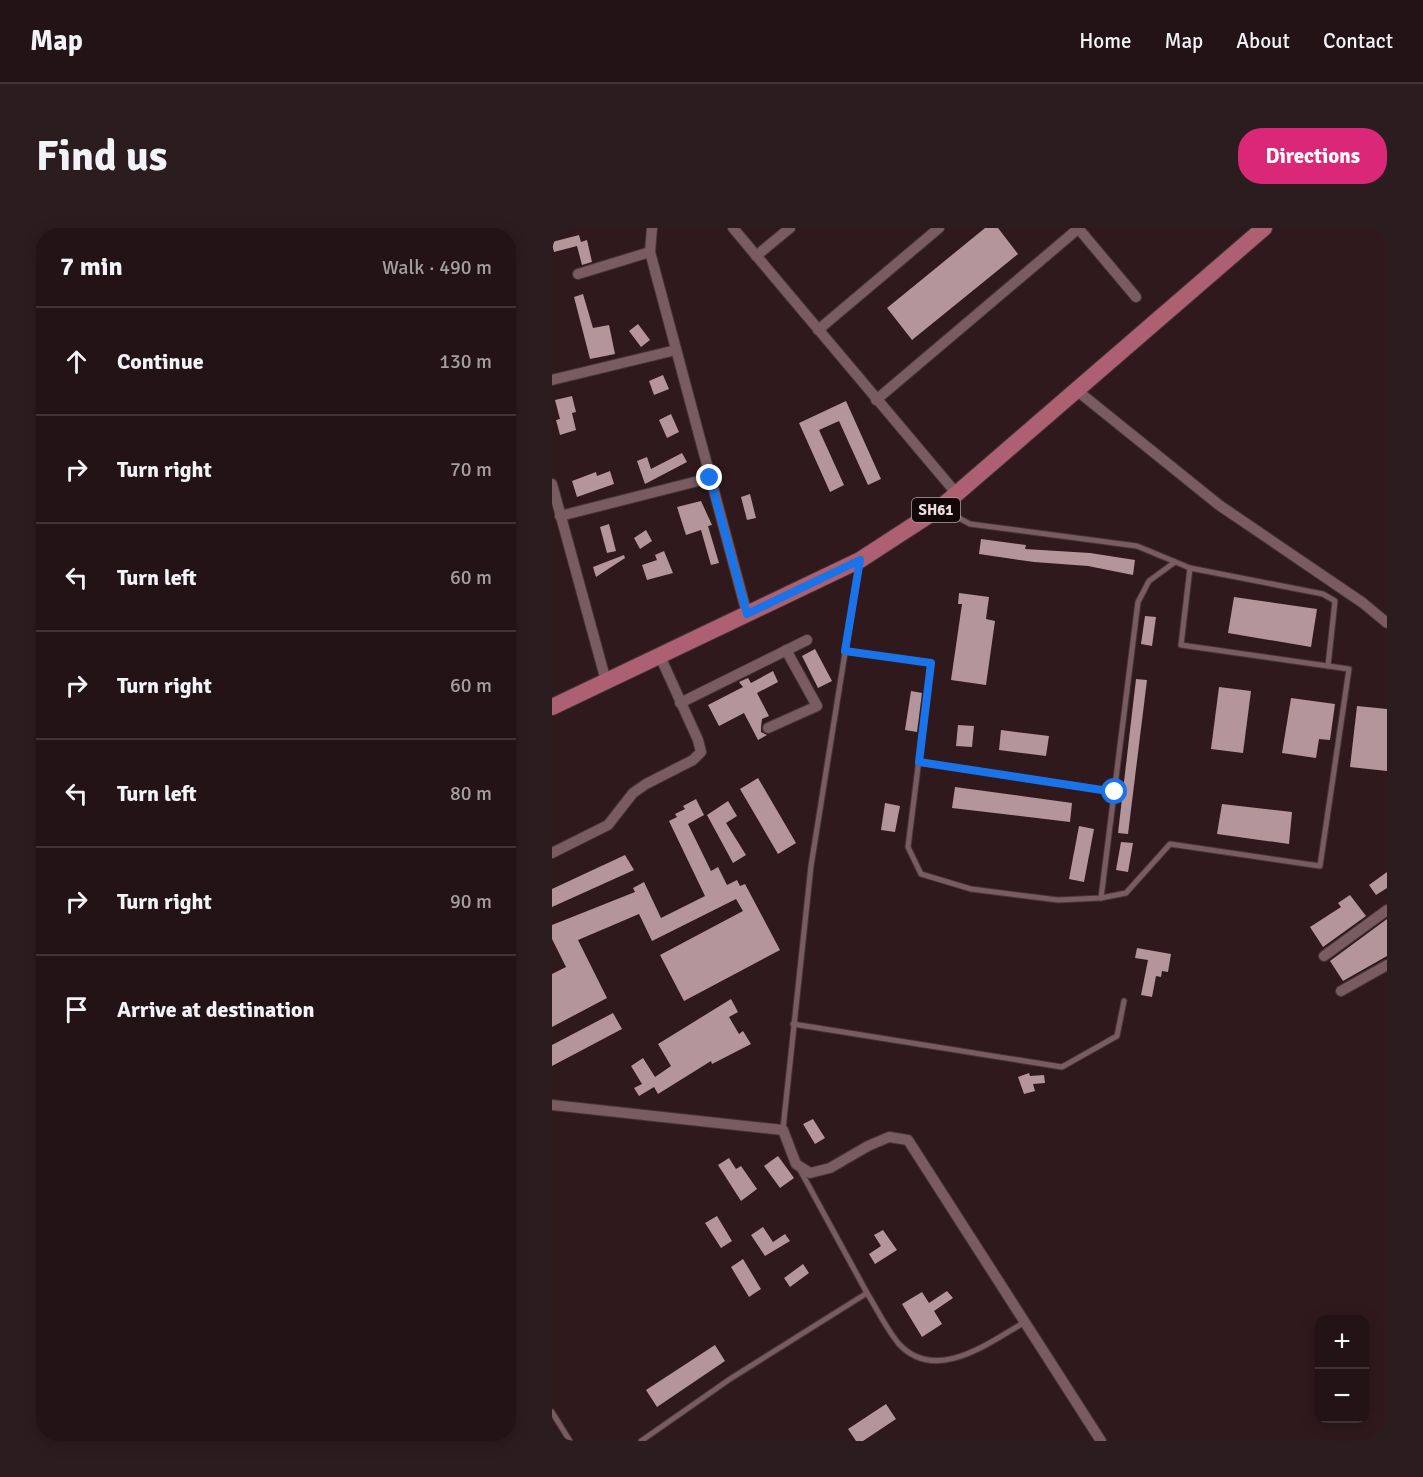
<!DOCTYPE html>
<html lang="en">
<head>
<meta charset="utf-8">
<style>
	body { margin:0; font-family:Signika,sans-serif; background:#2b1c1f; color:#f1f3f6 }
	.controls { position:absolute; right:18px; bottom:18px; display:grid; overflow:hidden; border-radius:12px; box-shadow:0 3px 15px #0003 }
	.controls button { width:54px; height:54px; display:grid; place-items:center; padding:0; border:0; border-bottom:2px solid #403235; background:#231316; color:#f1f3f6; font:30px sans-serif }
	.stop { position:absolute; width:18px; height:18px; margin:-14px; border:4px solid #1a73e8; border-radius:50%; background:#fff }
	.stop.end { background:#1a73e8; border-color:#fff; box-shadow:0 2px 6px #0008 }
	.list { margin:0; padding:0; list-style:none }
	h2 { display:flex; justify-content:space-between; align-items:center; height:78px; margin:0; padding:0 24px; font-size:26px }
	h2 small { font-size:20px; font-weight:400; color:#a39ea1 }
	.list li { display:grid; grid-template-columns:39px 1fr auto; gap:18px; align-items:center; box-sizing:border-box; height:108px; padding:0 24px; border-top:2px solid #403235 }
	.list b { display:block; font-size:22px; white-space:nowrap }
	.list em { font-size:20px; font-style:normal; color:#a39ea1 }
	.icon { flex:none; width:33px; height:33px; fill:none; stroke:currentColor; stroke-width:2; stroke-linecap:round; stroke-linejoin:round }
	.map { position:relative; flex:none; width:835px; height:1213px; overflow:hidden; border-radius:24px }
	header { display:flex; align-items:center; gap:36px; box-sizing:border-box; height:84px; padding:0 30px; background:#231316; border-bottom:2px solid #403235 }
	header strong { font-size:28px }
	nav { display:flex; gap:33px; margin-inline-start:auto; font-size:21px }
	.intro { display:flex; align-items:center; justify-content:space-between; box-sizing:border-box; height:144px; padding:0 36px }
	h1 { margin:0; font-size:42px }
	.button { padding:15px 27px; border-radius:24px; background:#db2777; color:#fff; font-size:21px; font-weight:700 }
	main { display:flex; gap:36px; padding:0 36px }
	aside { flex:1; background:#231316; border-radius:24px; box-shadow:0 3px 15px #0003 }
	.map>svg:first-child { display:block }
</style>
</head>
<body>
<header>
<strong>Map</strong>
<nav><a>Home</a><a>Map</a><a>About</a><a>Contact</a></nav>
</header>
<div class="intro"><h1>Find us</h1><a class="button">Directions</a></div>
<main>
<aside>
<h2>7 min<small>Walk · 490 m</small></h2>
<ul class="list">
<li><svg class="icon" aria-label="ahead" viewBox="0 0 24 24"><path d="M12 20V5M6 11l6-6 6 6"/></svg><div><b>Continue</b></div><em>130 m</em></li>
<li><svg class="icon" aria-label="right" viewBox="0 0 24 24"><path d="M7 20v-9h11M14 6l5 5-5 5"/></svg><div><b>Turn right</b></div><em>70 m</em></li>
<li><svg class="icon" aria-label="left" viewBox="0 0 24 24"><path d="M17 20v-9H6M10 6l-5 5 5 5"/></svg><div><b>Turn left</b></div><em>60 m</em></li>
<li><svg class="icon" aria-label="right" viewBox="0 0 24 24"><path d="M7 20v-9h11M14 6l5 5-5 5"/></svg><div><b>Turn right</b></div><em>60 m</em></li>
<li><svg class="icon" aria-label="left" viewBox="0 0 24 24"><path d="M17 20v-9H6M10 6l-5 5 5 5"/></svg><div><b>Turn left</b></div><em>80 m</em></li>
<li><svg class="icon" aria-label="right" viewBox="0 0 24 24"><path d="M7 20v-9h11M14 6l5 5-5 5"/></svg><div><b>Turn right</b></div><em>90 m</em></li>
<li><svg class="icon" aria-label="arrive" viewBox="0 0 24 24"><path d="M6 21V4h12l-3 4 3 4H6"/></svg><div><b>Arrive at destination</b></div></li>
</ul>
</aside>
<div class="map">
<svg width="835" height="1213" viewBox="0 0 835 1213">
	<rect width="100%" height="100%" fill="#2f191d"/>
	<g fill="#b4959a">
		<polygon points="433,0 446,0 466,26 360,112 335,80"/>
		<polygon points="27,7 29,14 35,12 40,34 30,37 25,18 2,24 0,16 0,14"/>
		<polygon points="31,66 41,100 57,97 63,126 38,131 22,69"/>
		<polygon points="86,96 98,112 89,119 77,103"/>
		<polygon points="111,147 117,161 102,167 97,153"/>
		<polygon points="20,168 24,184 20,185 24,202 8,207 4,192 8,191 3,172"/>
		<polygon points="294,173 329,251 316,257 287,193 267,202 292,257 278,264 247,195"/>
		<polygon points="119,186 127,204 115,210 107,192"/>
		<polygon points="130,225 135,234 93,256 85,233 95,229 99,241"/>
		<polygon points="58,243 62,256 25,269 20,253 44,244 45,248"/>
		<polygon points="198,266 204,290 195,292 189,269"/>
		<polygon points="149,273 160,297 156,298 167,335 159,337 149,302 134,307 125,279"/>
		<polygon points="57,296 64,323 55,325 48,299"/>
		<polygon points="94,302 100,313 88,321 82,310"/>
		<polygon points="429,311 474,317 473,321 538,325 583,332 581,347 536,338 482,334 427,326"/>
		<polygon points="112,323 121,345 95,352 90,337 105,332 103,327"/>
		<polygon points="72,327 73,330 44,349 41,339"/>
		<polygon points="407,365 437,369 434,391 443,393 434,457 399,452 410,376 406,376"/>
		<polygon points="682,369 765,381 759,419 676,405"/>
		<polygon points="593,388 604,389 600,418 589,416"/>
		<polygon points="263,421 280,453 266,460 250,428"/>
		<polygon points="221,443 226,454 205,465 217,488 210,491 209,499 209,504 215,507 206,512 192,485 167,498 156,477 191,459 187,454 196,450 199,455"/>
		<polygon points="584,451 595,452 576,606 566,605"/>
		<polygon points="667,459 699,463 691,525 659,521"/>
		<polygon points="359,463 370,465 365,504 353,502"/>
		<polygon points="739,470 783,476 778,512 767,511 764,530 730,525"/>
		<polygon points="805,478 835,481 835,543 798,539"/>
		<polygon points="406,497 422,498 420,519 404,518"/>
		<polygon points="449,502 497,508 494,528 447,522"/>
		<polygon points="206,550 244,615 226,626 188,561"/>
		<polygon points="403,559 520,575 518,594 400,580"/>
		<polygon points="144,571 152,587 136,596 159,643 166,639 175,657 185,652 188,658 193,656 228,722 132,773 108,727 191,683 184,671 100,713 87,686 26,712 55,770 0,799 0,746 14,739 0,711 0,697 83,664 81,660 92,654 109,690 153,668 117,593 125,589 123,586 133,581 131,578"/>
		<polygon points="176,573 185,588 174,595 194,627 181,635 155,587"/>
		<polygon points="333,575 348,578 343,604 329,602"/>
		<polygon points="670,576 740,584 737,616 665,606"/>
		<polygon points="527,598 542,601 532,654 517,651"/>
		<polygon points="569,614 581,615 576,644 564,642"/>
		<polygon points="73,627 82,642 0,679 0,661"/>
		<polygon points="835,644 835,660 824,667 817,657"/>
		<polygon points="798,667 814,688 771,719 758,699 789,679 786,675"/>
		<polygon points="835,691 835,728 791,753 778,733"/>
		<polygon points="585,720 619,726 616,744 610,743 609,749 604,748 600,769 589,767 596,732 583,730"/>
		<polygon points="179,771 186,784 177,789 187,806 191,803 199,816 160,836 159,833 106,866 102,859 87,868 82,860 90,856 79,838 91,830 103,849 119,838 106,816"/>
		<polygon points="61,785 70,801 0,838 0,817"/>
		<polygon points="477,845 478,848 492,847 493,855 481,856 483,863 472,866 466,849"/>
		<polygon points="261,891 273,910 263,916 251,896"/>
		<polygon points="226,928 242,950 228,960 212,938"/>
		<polygon points="177,930 184,941 189,938 205,961 189,973 166,937"/>
		<polygon points="165,988 180,1013 169,1020 153,995"/>
		<polygon points="211,999 221,1014 233,1006 238,1013 213,1028 199,1007"/>
		<polygon points="331,1002 345,1022 323,1036 317,1026 329,1018 322,1007"/>
		<polygon points="191,1031 209,1061 197,1069 179,1039"/>
		<polygon points="251,1036 257,1045 238,1059 232,1050"/>
		<polygon points="395,1063 401,1070 382,1083 390,1096 370,1109 350,1076 370,1064 377,1075"/>
		<polygon points="163,1117 173,1133 105,1179 94,1162"/>
		<polygon points="334,1176 344,1191 311,1213 304,1213 296,1201"/>
	</g>
	<g fill="none" stroke-linecap="round" stroke-linejoin="round">
		<g stroke="#463437" stroke-width="7">
			<g id="service">
				<polyline points="390,281 418,296 585,318 638,340 771,366 783,373 776,438"/>
				<polyline points="293,423 379,435 356,619 369,646 419,661 506,672 549,670 574,665 618,616 768,638 797,441 629,417 638,340"/>
				<polyline points="367,534 563,564"/>
				<polyline points="549,670 586,374 597,353 623,334"/>
				<polyline points="241,796 510,839 565,808 572,773"/>
				<polyline points="231,901 259,638 307,337"/>
				<polyline points="247,940 315,1065"/>
				<polyline points="0,1184 18,1213"/>
				<path d="M89 1213 178 1151 315 1065C325 1081 335 1102 347 1116 384 1156 438 1114 473 1094"/>
			</g>
		</g>
		<g stroke="#463437" stroke-width="12">
			<g id="minor">
				<polyline points="100,0 98,24 195,386"/>
				<polyline points="181,0 404,265"/>
				<polyline points="526,0 584,69"/>
				<polyline points="204,28 238,0"/>
				<polyline points="26,46 98,24"/>
				<polyline points="266,102 387,0"/>
				<polyline points="0,152 124,122"/>
				<polyline points="523,161 667,277 811,375 835,395"/>
				<polyline points="324,172 527,0"/>
				<polyline points="0,256 54,453"/>
				<polyline points="8,288 158,250"/>
				<polyline points="128,475 255,412"/>
				<polyline points="216,500 265,478 234,422"/>
				<polyline points="0,625 56,597 81,565 94,556 141,532 149,524 146,512 107,426"/>
				<polyline points="772,728 835,682"/>
				<polyline points="789,763 835,737"/>
				<polyline points="0,877 231,902 244,936 258,945 278,940 316,918 337,909 356,912 549,1213"/>
			</g>
		</g>
		<g stroke="#463437" stroke-width="18">
			<polyline id="primary" points="0,479 308,332 388,280 712,0"/>
		</g>
		<use href="#service" stroke="#785c61" stroke-width="5"/>
		<use href="#minor" stroke="#785c61" stroke-width="10"/>
		<use href="#primary" stroke="#ad6071" stroke-width="16"/>
	</g>
	<g fill="none" stroke-linecap="round" stroke-linejoin="round">
		<polyline stroke="#1a73e8" stroke-width="8" points="158,250 195,386 308,332 293,423 379,435 367,534 563,564"/>
	</g>
	<g text-anchor="middle" dominant-baseline="central" stroke-width="6" stroke-linejoin="round" paint-order="stroke">
		<rect fill="#110709" stroke="#ac9ea0" stroke-width="1.5" x="360" y="270" width="48" height="24" rx="4.5"/>
		<g font-size="15" font-weight="bold" fill="#eedee0">
			<text x="384" y="282">SH61</text>
		</g>
	</g>
</svg>
<div class="controls">
<button>+</button>
<button>−</button>
</div>
<div class="stop" style="left:563px;top:564px"></div>
<div class="stop end" style="left:158px;top:250px"></div>
</div>
</main>
</body>
</html>
